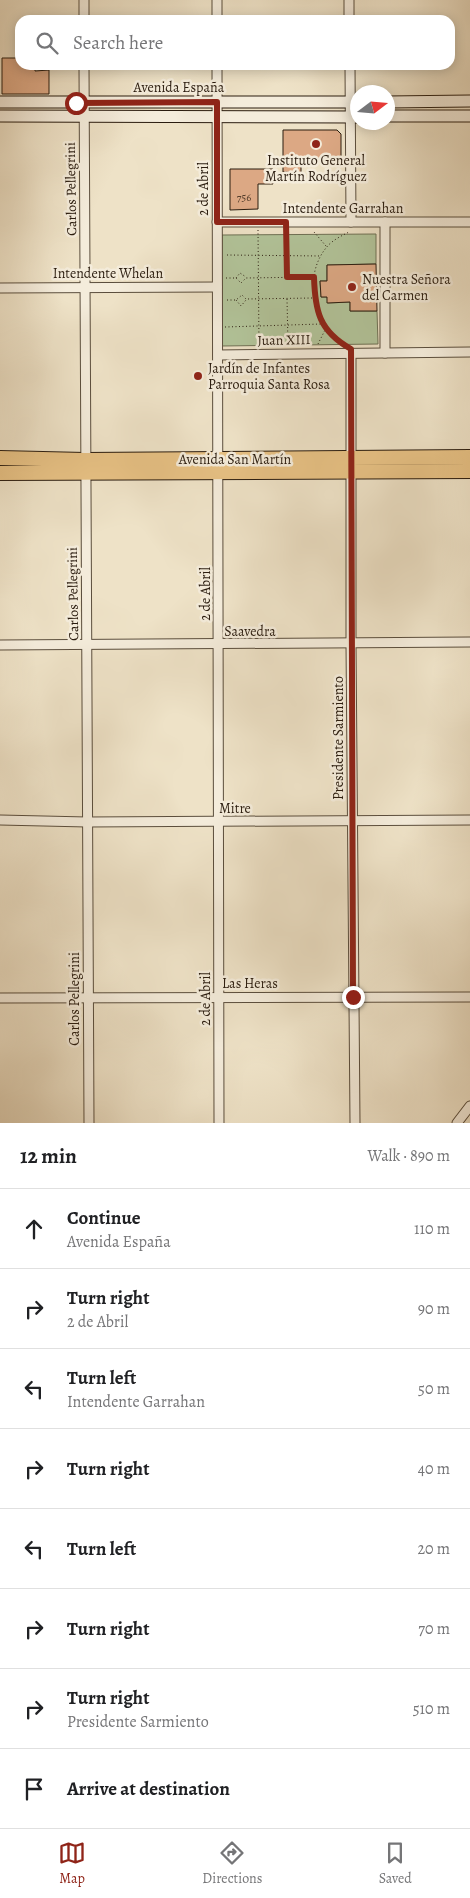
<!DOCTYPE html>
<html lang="en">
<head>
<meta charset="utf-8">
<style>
	body { margin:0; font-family:Alegreya,serif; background:#f2f2f2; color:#202124 }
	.compass { position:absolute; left:350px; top:85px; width:45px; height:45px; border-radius:50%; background:#fff; box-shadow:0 2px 12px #0003; rotate:74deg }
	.stop { position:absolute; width:15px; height:15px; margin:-11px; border:4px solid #8f2418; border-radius:50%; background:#fff }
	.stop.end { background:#8f2418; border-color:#fff; box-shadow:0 1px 5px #0008 }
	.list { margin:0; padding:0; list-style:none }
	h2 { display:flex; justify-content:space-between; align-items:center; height:65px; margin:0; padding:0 20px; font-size:21px }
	h2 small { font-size:16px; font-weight:400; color:#757577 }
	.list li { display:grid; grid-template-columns:32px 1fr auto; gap:15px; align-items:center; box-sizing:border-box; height:80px; padding:0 20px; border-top:1px solid #e0e0e0 }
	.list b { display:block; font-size:19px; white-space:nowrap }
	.list p { margin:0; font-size:16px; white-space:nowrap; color:#757577 }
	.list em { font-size:16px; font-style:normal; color:#757577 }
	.icon { flex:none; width:28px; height:28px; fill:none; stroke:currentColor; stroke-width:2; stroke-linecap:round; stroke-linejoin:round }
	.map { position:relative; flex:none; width:470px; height:1123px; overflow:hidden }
	.search { position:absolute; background:#fff; box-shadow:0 2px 12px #0003; left:15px; right:15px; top:15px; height:55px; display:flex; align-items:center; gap:12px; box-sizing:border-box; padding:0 18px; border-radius:15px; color:#757577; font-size:19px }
	.sheet { height:705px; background:#fff }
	nav { display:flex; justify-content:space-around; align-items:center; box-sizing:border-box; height:70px; border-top:1px solid #e0e0e0; background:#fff; font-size:14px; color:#757577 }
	nav a { display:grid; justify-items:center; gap:2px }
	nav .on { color:#8f2418 }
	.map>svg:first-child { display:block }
</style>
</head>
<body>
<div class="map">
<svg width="470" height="1123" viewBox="0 0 470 1123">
	<rect width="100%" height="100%" fill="#eee2c7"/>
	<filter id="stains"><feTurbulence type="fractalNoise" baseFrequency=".004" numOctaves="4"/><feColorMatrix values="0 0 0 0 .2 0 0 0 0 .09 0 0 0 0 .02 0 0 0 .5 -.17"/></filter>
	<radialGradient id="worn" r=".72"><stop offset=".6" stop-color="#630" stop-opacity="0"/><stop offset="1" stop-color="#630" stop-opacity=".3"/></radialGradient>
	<polygon fill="#b2c49a" stroke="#6e7054" points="376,234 376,264 327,265 327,281 320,281 321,297 327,297 328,303 350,302 350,311 377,311 378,344 222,346 222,235"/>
	<g fill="#dca884" stroke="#2a1c0f">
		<polygon points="2,58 20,58 20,65 35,65 35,71 49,70 49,94 2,94"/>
		<polygon points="283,130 337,130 341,134 341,158 301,159 301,173 283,172"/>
		<polygon points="230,169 273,169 273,184 258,184 258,209 230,210"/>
		<polygon points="376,264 377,311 350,311 350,302 327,303 327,297 321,297 320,281 327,281 327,265"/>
	</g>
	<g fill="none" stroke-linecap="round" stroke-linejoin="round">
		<g stroke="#5b4e3d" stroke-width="11">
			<g id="minor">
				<polyline points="84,0 84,20"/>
				<polyline points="217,0 217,20"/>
				<polyline points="349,0 349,20"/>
				<polyline points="84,65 89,1123"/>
				<polyline points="217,65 219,1123"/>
				<polyline points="350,65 351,222"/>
				<polyline points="217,222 470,222"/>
				<polyline points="0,288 217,287"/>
				<polyline points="351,353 351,644 355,1123"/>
				<polyline points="385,353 385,222"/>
				<polyline points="218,355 470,352"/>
				<polyline points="0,645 470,642"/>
				<polyline points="0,820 87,822 470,820"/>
				<polyline points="0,998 470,997"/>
				<polyline points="457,1123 470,1106"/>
			</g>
		</g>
		<g stroke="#2a1c0f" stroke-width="13">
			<g id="secondary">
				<polyline points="0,102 358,102"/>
				<polyline points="388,102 470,101"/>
				<polyline points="0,116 358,117"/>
				<polyline points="388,116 470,116"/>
			</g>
		</g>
		<g stroke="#2a1c0f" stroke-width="16">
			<g id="primary">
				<polyline points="0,458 85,460 470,457"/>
				<polyline points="0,473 470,471"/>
			</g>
		</g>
		<g stroke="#2a1c0f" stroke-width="1" stroke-dasharray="1 2.5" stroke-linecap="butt">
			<polyline points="258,230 259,346"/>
			<polyline points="286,230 287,276"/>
			<polyline points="314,232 326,246"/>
			<polyline points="227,255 321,256"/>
			<polyline points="226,278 236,278 241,283 246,278 313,277"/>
			<polyline points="236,278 240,273 246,277"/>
			<polyline points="287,299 288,345"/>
			<polyline points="227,300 236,300 242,295 246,299 313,298"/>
			<polyline points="236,300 241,306 246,300"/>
			<polyline points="225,327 321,324"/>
			<polyline points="318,344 325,330"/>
			<path d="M344 345C312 327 303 276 326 248 331 241 341 236 349 232"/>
		</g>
		<use href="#minor" stroke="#f4ecdb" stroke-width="9"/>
		<use href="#secondary" stroke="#f4ecdb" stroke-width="11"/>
		<use href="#primary" stroke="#e7c184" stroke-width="14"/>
	</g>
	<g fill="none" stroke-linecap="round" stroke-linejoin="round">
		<path stroke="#8f2418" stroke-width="6" d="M76 103 217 102V222H286L287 277H314C315 311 319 331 351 349L353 997"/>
	</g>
	<g fill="#8f2418" stroke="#f4ecdb" stroke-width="2">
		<circle cx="316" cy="144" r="5"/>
		<circle cx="352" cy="287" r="5"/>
		<circle cx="198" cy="376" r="5"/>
	</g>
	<g text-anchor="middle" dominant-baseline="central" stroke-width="5" stroke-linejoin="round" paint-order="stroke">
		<g font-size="11" fill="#563f2c">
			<text x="244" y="197">756</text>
		</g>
		<g font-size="14" fill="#2a1c0f" stroke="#f4ecdb">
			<text x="179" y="87">Avenida España</text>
			<text transform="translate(71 189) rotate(-91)">Carlos Pellegrini</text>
			<text transform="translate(203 189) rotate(-90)">2 de Abril</text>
			<text x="343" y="208">Intendente Garrahan</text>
			<text x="108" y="273">Intendente Whelan</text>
			<text transform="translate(284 340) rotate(-1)">Juan XIII</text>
			<text x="235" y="459">Avenida San Martín</text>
			<text transform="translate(73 594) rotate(-91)">Carlos Pellegrini</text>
			<text transform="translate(205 594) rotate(-90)">2 de Abril</text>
			<text x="250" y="631">Saavedra</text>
			<text transform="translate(338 738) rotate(-90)">Presidente Sarmiento</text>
			<text x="235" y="808">Mitre</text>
			<text x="250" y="983">Las Heras</text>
			<text transform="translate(74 999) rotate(-90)">Carlos Pellegrini</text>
			<text transform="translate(205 999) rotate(-90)">2 de Abril</text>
		</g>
		<g font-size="14" fill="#2a1c0f" stroke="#f4ecdb" text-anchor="start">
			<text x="316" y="160" text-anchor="middle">Instituto General<tspan x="316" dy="16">Martín Rodríguez</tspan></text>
			<text x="362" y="279">Nuestra Señora<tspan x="362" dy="16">del Carmen</tspan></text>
			<text x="208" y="368">Jardín de Infantes<tspan x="208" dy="16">Parroquia Santa Rosa</tspan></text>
		</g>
	</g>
	<rect width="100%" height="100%" filter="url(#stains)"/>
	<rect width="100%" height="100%" fill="url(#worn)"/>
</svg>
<svg class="compass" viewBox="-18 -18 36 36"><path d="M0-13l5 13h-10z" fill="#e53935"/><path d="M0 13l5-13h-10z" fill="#757577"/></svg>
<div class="stop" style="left:76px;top:103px"></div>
<div class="stop end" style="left:353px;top:997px"></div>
<div class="search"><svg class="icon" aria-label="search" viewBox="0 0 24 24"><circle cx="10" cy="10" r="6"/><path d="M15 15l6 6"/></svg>Search here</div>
</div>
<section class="sheet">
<h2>12 min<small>Walk · 890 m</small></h2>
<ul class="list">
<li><svg class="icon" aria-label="ahead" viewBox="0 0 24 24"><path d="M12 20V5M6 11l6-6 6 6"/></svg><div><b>Continue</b><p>Avenida España</p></div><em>110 m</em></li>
<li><svg class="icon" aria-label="right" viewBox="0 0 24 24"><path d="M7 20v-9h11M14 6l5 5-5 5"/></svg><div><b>Turn right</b><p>2 de Abril</p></div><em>90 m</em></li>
<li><svg class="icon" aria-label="left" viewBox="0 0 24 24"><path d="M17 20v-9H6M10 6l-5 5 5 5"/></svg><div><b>Turn left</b><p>Intendente Garrahan</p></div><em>50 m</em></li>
<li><svg class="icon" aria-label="right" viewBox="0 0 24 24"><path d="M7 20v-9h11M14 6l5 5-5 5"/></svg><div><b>Turn right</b></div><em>40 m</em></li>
<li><svg class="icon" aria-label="left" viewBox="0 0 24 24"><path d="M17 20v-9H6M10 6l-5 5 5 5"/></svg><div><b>Turn left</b></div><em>20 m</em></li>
<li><svg class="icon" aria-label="right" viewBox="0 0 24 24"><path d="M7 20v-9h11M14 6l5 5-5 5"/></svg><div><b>Turn right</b></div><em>70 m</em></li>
<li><svg class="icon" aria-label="right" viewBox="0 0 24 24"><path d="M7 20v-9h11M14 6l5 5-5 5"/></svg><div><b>Turn right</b><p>Presidente Sarmiento</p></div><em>510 m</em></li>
<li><svg class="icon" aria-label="arrive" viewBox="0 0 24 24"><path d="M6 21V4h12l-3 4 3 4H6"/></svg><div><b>Arrive at destination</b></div></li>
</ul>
</section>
<nav>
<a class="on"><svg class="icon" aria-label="map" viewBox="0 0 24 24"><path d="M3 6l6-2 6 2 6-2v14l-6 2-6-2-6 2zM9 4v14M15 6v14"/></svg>Map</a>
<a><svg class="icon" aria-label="directions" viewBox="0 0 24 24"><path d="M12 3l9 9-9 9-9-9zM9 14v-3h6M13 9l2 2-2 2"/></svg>Directions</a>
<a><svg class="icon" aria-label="saved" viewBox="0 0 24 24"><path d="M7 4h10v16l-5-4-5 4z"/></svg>Saved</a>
</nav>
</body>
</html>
